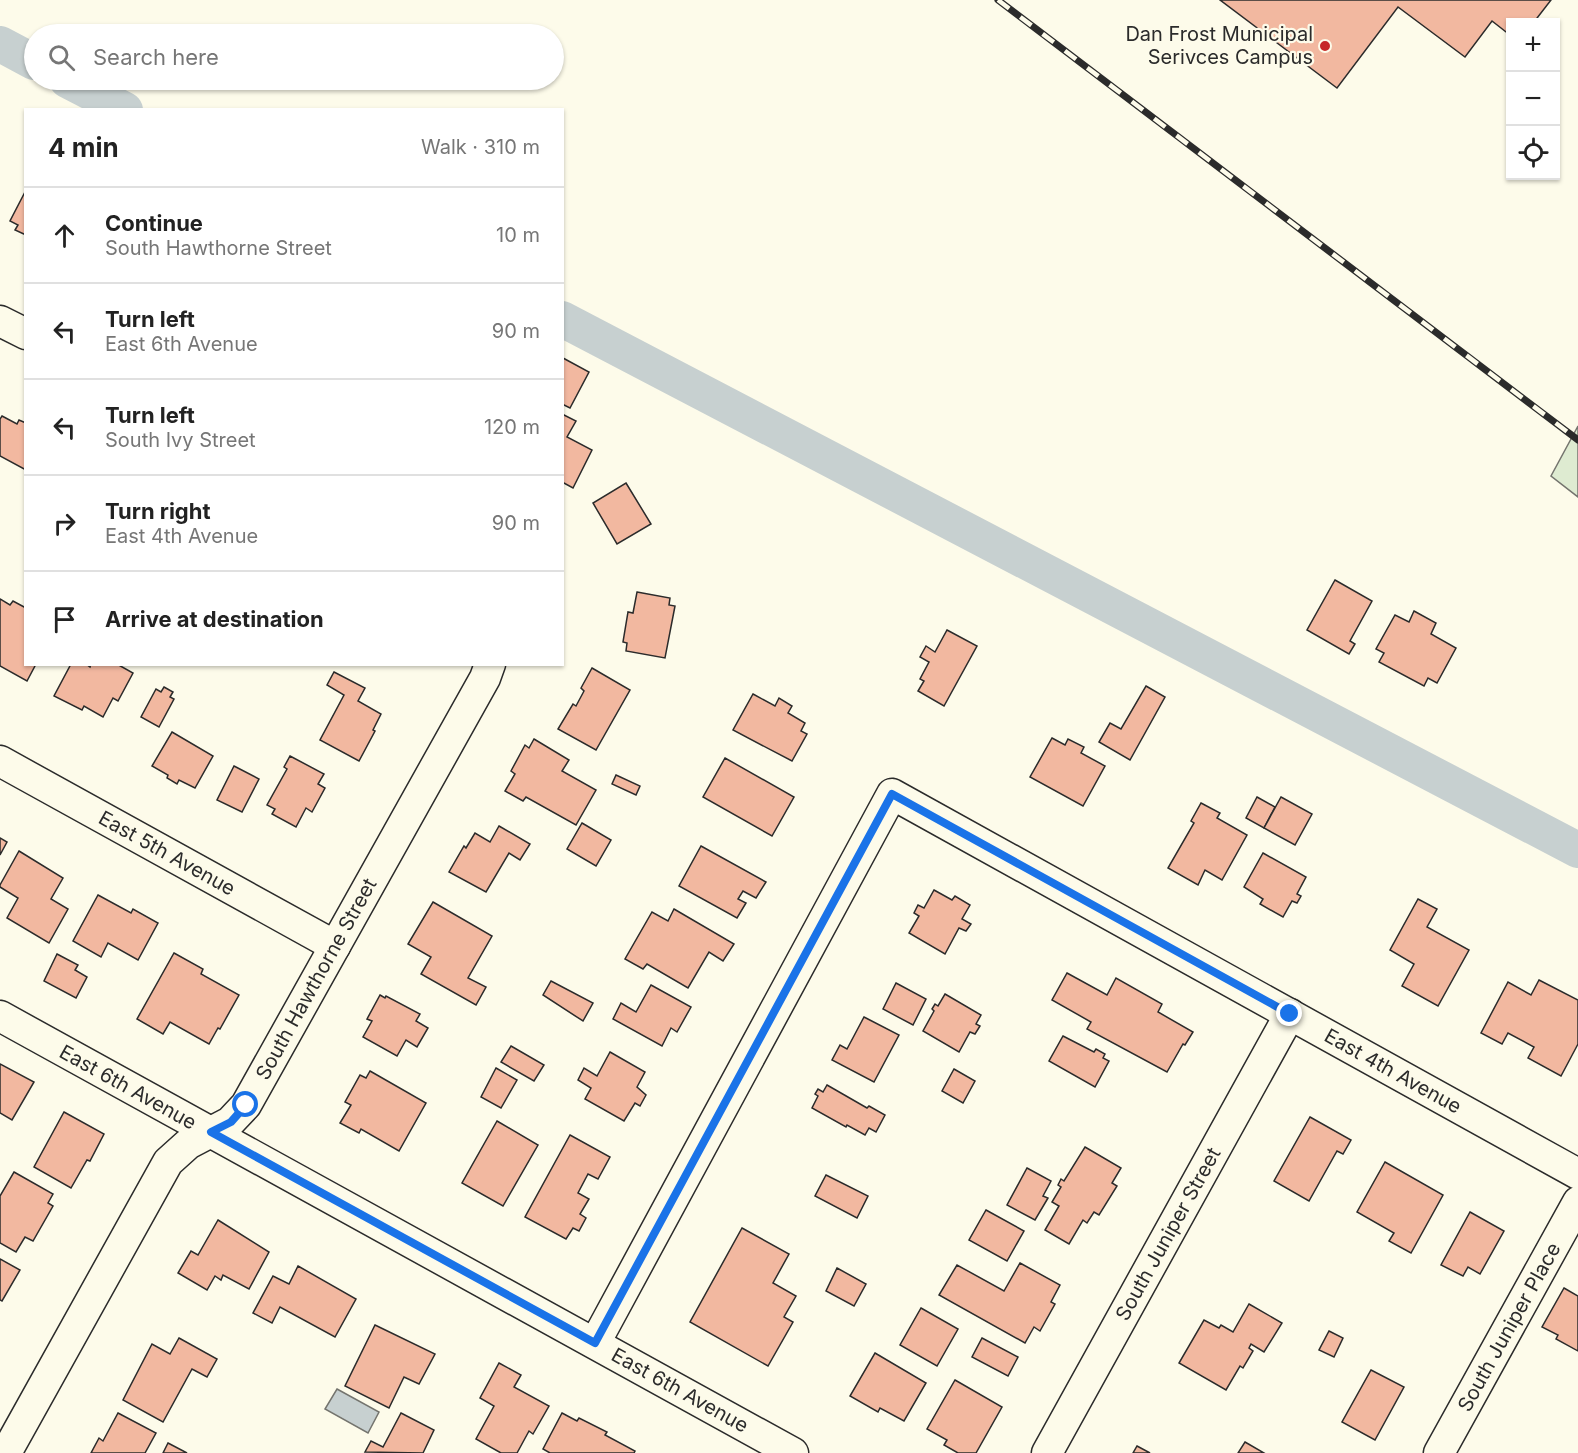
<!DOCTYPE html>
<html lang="en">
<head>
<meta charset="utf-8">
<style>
	body { margin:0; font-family:Inter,sans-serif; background:#f6f6f6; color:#222 }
	.controls { position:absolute; right:18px; top:18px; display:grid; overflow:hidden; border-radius:0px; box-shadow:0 2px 4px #0004 }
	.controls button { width:54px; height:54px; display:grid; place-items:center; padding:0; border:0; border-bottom:2px solid #e0e0e0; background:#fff; color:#222; font:30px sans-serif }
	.stop { position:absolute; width:18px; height:18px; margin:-14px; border:4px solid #1a73e8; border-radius:50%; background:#fff }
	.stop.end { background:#1a73e8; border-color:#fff; box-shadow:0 2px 6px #0008 }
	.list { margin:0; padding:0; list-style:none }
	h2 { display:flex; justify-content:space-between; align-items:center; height:78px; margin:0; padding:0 24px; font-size:26px }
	h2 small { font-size:20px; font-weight:400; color:#767676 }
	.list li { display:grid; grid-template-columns:39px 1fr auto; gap:18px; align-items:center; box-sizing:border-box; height:96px; padding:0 24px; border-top:2px solid #e0e0e0 }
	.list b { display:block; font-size:22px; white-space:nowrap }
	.list p { margin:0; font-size:20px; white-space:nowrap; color:#767676 }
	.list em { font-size:20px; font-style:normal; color:#767676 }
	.icon { flex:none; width:33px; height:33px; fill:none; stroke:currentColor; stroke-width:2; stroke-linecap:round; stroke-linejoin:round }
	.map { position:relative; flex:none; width:1578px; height:1453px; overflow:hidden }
	.search { position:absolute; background:#fff; box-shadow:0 2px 4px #0004; left:24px; top:24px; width:540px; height:66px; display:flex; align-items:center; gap:15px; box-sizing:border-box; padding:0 21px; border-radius:33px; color:#767676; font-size:22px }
	.panel { position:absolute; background:#fff; box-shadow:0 2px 4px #0004; left:24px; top:108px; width:540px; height:558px; border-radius:0px }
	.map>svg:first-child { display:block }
</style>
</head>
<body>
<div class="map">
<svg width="1578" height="1453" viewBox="0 0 1578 1453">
	<rect width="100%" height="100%" fill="#fdfbea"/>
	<polygon fill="#deebd1" stroke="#74746e" stroke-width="1.5" points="1578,426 1578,497 1551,476"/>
	<polygon fill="#c7d0d0" stroke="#74746e" stroke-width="1.5" points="337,1389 379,1412 368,1433 325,1409"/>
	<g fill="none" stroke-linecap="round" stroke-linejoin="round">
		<g stroke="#c7d0d0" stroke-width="36">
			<polyline points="0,44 34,62"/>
			<polyline points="67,80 125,110"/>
			<polyline points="562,319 1578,850"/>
		</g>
	</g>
	<g fill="#f2b8a0" stroke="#2b2b2b" stroke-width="1.5">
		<polygon points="1220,0 1551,0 1534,22 1510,22 1510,35 1492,21 1465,57 1398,7 1337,88"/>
		<polygon points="26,190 26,235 15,230 18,225 10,221"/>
		<polygon points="563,358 589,372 570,408 562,404"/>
		<polygon points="562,414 576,421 567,437 592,450 573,488 562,482"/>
		<polygon points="2,416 17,424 19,420 26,423 26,470 0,456 0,419"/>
		<polygon points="626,483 651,524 617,544 593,503"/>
		<polygon points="1335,580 1372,601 1350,641 1355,644 1349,654 1307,630"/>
		<polygon points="637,592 670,598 669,605 675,606 665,658 626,651 627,643 623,642 628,612 633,613"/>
		<polygon points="0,599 10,605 13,601 26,608 26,664 36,664 27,681 0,666"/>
		<polygon points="1414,611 1436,623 1431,634 1456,648 1437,683 1428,678 1424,686 1379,662 1384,653 1376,649 1395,615 1409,622"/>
		<polygon points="947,630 977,646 944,706 918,691 924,681 920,679 929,662 920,657 926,646 935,652"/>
		<polygon points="71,664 86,664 90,667 91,664 117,664 133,673 118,701 113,698 103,717 84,706 82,710 54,696"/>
		<polygon points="592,668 630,690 596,750 558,729 573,704 576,706 584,691 581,688"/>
		<polygon points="334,672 365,688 358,701 381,714 373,730 375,731 359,761 320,740 344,695 327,685"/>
		<polygon points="1146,686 1165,697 1130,760 1099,742 1110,723 1121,729"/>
		<polygon points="164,687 173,692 170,697 174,699 159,727 141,717 156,689 161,692"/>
		<polygon points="753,694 775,706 779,698 792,706 788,713 805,723 801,731 807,734 792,761 733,730"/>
		<polygon points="172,732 213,756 195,788 179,780 177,784 167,778 168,775 152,766"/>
		<polygon points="1052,738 1065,745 1068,739 1084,747 1081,753 1105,766 1083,806 1030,777"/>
		<polygon points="534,739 569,760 562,771 596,790 576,825 526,797 523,801 505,791 515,774 511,771 525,745 529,748"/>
		<polygon points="290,756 324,774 318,784 325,788 312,812 306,808 296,827 272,814 275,809 267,805 287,769 284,767"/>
		<polygon points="725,758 794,797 772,836 703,797"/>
		<polygon points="234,766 259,779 242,812 217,800"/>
		<polygon points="616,775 640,786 636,795 612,784"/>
		<polygon points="1257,797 1275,807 1264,828 1246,818"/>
		<polygon points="1281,797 1312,814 1295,845 1264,828"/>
		<polygon points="1201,803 1220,813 1217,818 1247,835 1222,880 1205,870 1198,885 1168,868 1194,823 1191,821"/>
		<polygon points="582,823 611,840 596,866 567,849"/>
		<polygon points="499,826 530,844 520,860 509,853 486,892 449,872 464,846 466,848 475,833 490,842"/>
		<polygon points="0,838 7,842 0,855"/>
		<polygon points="701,846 766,882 756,898 743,891 738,899 746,903 737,918 679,886"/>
		<polygon points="19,851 63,878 51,899 68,909 49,943 7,918 18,898 0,887 0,885"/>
		<polygon points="1263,853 1306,877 1297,894 1301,896 1297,903 1292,901 1283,917 1260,904 1263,899 1244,887"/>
		<polygon points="934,890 952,900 955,896 970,905 962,919 971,924 966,931 959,928 945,954 909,933 919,916 914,913 918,905 924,908"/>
		<polygon points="98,895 131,913 133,909 158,923 138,960 108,943 101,957 73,941"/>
		<polygon points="1418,899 1437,909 1427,927 1469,950 1438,1006 1402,986 1414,964 1390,950"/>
		<polygon points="433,902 492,936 468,978 486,987 476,1005 421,974 431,957 408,944"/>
		<polygon points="674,909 734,944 723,961 709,952 688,988 647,964 643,969 625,959 652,912 668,921"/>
		<polygon points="174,953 203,969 201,974 239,995 220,1029 218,1028 209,1044 170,1022 163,1034 137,1019"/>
		<polygon points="57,954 78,965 75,970 87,977 76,998 44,981"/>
		<polygon points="1067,973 1107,995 1116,978 1162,1004 1158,1012 1193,1032 1185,1045 1183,1044 1167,1072 1087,1029 1091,1022 1052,1000"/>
		<polygon points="1539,980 1578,1000 1578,1044 1561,1076 1528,1058 1534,1047 1508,1033 1502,1044 1481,1033 1508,982 1531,995"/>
		<polygon points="551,981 593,1003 583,1021 543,995"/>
		<polygon points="896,983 926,999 913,1025 883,1009"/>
		<polygon points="651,985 691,1007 677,1032 671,1028 662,1046 613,1019 621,1003 636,1012"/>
		<polygon points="945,994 981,1015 976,1024 980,1026 975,1034 970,1032 959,1052 923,1031 934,1011 932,1009 935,1004 938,1006"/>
		<polygon points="380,995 385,998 386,996 420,1014 416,1021 428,1028 417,1047 406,1040 397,1056 363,1037 372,1021 367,1019"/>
		<polygon points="864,1017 899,1035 874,1082 832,1060 840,1045 847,1049"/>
		<polygon points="1063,1036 1094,1052 1096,1049 1105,1054 1103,1058 1109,1061 1095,1087 1049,1061"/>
		<polygon points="511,1046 544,1065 534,1081 501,1062"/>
		<polygon points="610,1052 645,1072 637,1087 646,1095 640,1106 635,1103 624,1121 585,1099 591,1088 578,1080 584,1068 597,1076"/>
		<polygon points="0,1064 34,1082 12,1120 0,1113"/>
		<polygon points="496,1068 517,1080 501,1108 481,1097"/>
		<polygon points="954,1069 975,1081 963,1103 942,1091"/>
		<polygon points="370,1071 426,1103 399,1151 361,1129 359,1133 340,1123 351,1105 345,1102 360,1075 366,1078"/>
		<polygon points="827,1085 867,1108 869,1106 885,1115 876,1132 869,1128 865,1135 847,1125 846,1127 812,1108 818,1096 815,1094 818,1089 823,1092"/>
		<polygon points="64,1112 104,1134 90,1161 87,1160 71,1188 34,1167"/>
		<polygon points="1310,1117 1351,1140 1343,1154 1337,1151 1309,1201 1274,1181"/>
		<polygon points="497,1121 538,1145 503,1206 462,1183"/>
		<polygon points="570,1135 610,1157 598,1179 588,1174 578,1193 589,1199 580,1214 586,1218 579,1231 573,1228 566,1239 525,1217"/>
		<polygon points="1085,1147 1121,1168 1112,1183 1117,1186 1099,1215 1094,1212 1087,1223 1083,1220 1069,1244 1045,1230 1059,1206 1052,1202 1061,1187 1058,1185 1061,1179 1064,1181"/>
		<polygon points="1385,1162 1443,1195 1411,1253 1389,1241 1394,1233 1357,1212"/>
		<polygon points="1027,1168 1051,1181 1043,1196 1048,1198 1035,1220 1007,1205"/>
		<polygon points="14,1172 53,1194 48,1203 53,1206 33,1241 25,1237 16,1252 0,1243 0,1196"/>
		<polygon points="826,1175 868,1196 857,1218 815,1196"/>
		<polygon points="986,1210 1024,1231 1007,1261 969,1240"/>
		<polygon points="1470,1212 1504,1231 1480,1274 1468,1267 1463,1276 1441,1265"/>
		<polygon points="218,1220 269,1252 249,1289 223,1275 221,1280 215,1276 207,1290 178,1273 191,1251 198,1255"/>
		<polygon points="742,1228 789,1254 773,1283 796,1296 784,1317 793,1322 768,1366 690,1322"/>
		<polygon points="0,1259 20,1270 2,1301 0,1300"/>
		<polygon points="1020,1263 1060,1285 1051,1302 1055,1304 1040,1331 1034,1327 1025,1343 939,1295 957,1265 1004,1291"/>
		<polygon points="298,1266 356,1299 335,1337 280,1307 272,1323 253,1313 273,1276 289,1284"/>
		<polygon points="837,1268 866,1284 854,1306 826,1291"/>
		<polygon points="1564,1288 1578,1296 1578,1351 1556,1339 1558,1335 1542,1327"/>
		<polygon points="1249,1304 1282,1323 1264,1352 1251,1344 1249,1348 1253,1351 1243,1368 1240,1366 1226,1390 1179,1363 1204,1320 1219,1328 1221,1325 1233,1332"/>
		<polygon points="921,1308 958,1329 937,1366 900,1345"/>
		<polygon points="375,1325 435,1354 419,1384 404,1377 389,1408 345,1386"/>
		<polygon points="1329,1331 1343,1338 1334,1357 1319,1350"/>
		<polygon points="179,1338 217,1359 207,1377 192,1369 163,1422 123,1400 152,1344 170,1354"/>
		<polygon points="982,1338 1018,1357 1008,1376 972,1357"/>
		<polygon points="875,1353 926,1383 904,1421 880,1408 878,1412 850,1396"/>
		<polygon points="499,1363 521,1375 514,1387 549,1406 533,1434 529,1431 517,1453 501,1453 476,1439 494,1406 480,1398"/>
		<polygon points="1371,1370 1404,1387 1375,1440 1342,1422"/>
		<polygon points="955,1380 1002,1407 976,1453 958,1453 944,1445 947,1440 927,1429"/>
		<polygon points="118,1413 156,1433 145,1453 91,1453 99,1438 103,1441"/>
		<polygon points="401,1413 434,1430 423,1453 365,1452 371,1441 383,1447"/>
		<polygon points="562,1413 577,1421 579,1418 607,1432 605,1435 635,1451 634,1453 550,1453 543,1449"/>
		<polygon points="1245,1442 1264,1453 1238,1453"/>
		<polygon points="168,1443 187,1453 163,1453"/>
		<polygon points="1137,1446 1150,1453 1133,1453"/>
	</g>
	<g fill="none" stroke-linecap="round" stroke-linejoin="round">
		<g stroke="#2b2b2b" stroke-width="33">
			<g id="minor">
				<polyline points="0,321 26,334"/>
				<polyline points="0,761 335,946"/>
				<polyline points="0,1016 793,1453"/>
				<polyline points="595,1343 892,794 1578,1174"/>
				<polyline points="6,1453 168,1162 188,1144 230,1122 246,1105 485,678 490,664"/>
				<polyline points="1047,1453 1290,1014"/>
				<polyline points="1439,1453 1578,1202"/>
			</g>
		</g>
		<use href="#minor" stroke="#fdfbea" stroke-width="30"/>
		<g stroke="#2b2b2b" stroke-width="7">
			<polyline id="rail" points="998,0 1578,440"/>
		</g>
		<use href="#rail" stroke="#fdfbea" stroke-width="4.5" stroke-dasharray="14" stroke-linecap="butt"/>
	</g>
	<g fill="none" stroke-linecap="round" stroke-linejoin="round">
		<polyline stroke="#1a73e8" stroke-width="8" points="246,1105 231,1122 211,1132 595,1343 892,794 1290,1014"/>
	</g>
	<circle fill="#c62828" stroke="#fdfbea" stroke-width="2" cx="1325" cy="46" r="6"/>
	<g text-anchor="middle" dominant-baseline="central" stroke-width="4.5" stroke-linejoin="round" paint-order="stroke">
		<g font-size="20" fill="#2b2b2b" stroke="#fdfbea" text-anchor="end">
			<text x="1313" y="34">Dan Frost Municipal<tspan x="1313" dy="23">Serivces Campus</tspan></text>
		</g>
		<g font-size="20" fill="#2b2b2b" stroke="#fdfbea">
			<text transform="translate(167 853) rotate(29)">East 5th Avenue</text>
			<text transform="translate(316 979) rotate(-61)">South Hawthorne Street</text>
			<text transform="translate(1393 1071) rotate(29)">East 4th Avenue</text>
			<text transform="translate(128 1087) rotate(29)">East 6th Avenue</text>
			<text transform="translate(1168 1234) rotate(-61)">South Juniper Street</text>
			<text transform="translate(1509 1327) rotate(-61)">South Juniper Place</text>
			<text transform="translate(680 1390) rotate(29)">East 6th Avenue</text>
		</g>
	</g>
</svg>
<div class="controls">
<button>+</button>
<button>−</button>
<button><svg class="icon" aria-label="locate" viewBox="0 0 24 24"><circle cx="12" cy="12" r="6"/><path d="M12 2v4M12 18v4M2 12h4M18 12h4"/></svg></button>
</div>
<div class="stop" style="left:246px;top:1105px"></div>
<div class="stop end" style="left:1290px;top:1014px"></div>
<div class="search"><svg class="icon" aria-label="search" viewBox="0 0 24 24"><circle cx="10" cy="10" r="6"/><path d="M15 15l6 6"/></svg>Search here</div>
<section class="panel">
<h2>4 min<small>Walk · 310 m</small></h2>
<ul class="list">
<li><svg class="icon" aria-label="ahead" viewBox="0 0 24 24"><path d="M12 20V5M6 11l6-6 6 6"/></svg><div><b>Continue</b><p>South Hawthorne Street</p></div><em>10 m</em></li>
<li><svg class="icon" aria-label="left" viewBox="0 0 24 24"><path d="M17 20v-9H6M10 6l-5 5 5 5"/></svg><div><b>Turn left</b><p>East 6th Avenue</p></div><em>90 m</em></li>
<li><svg class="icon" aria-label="left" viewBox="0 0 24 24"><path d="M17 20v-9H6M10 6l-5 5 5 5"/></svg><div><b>Turn left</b><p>South Ivy Street</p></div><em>120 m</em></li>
<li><svg class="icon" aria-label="right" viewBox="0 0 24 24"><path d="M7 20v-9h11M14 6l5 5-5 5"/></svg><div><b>Turn right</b><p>East 4th Avenue</p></div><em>90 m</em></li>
<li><svg class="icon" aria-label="arrive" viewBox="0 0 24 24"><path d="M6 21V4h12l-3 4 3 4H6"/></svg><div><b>Arrive at destination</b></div></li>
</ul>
</section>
</div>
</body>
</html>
